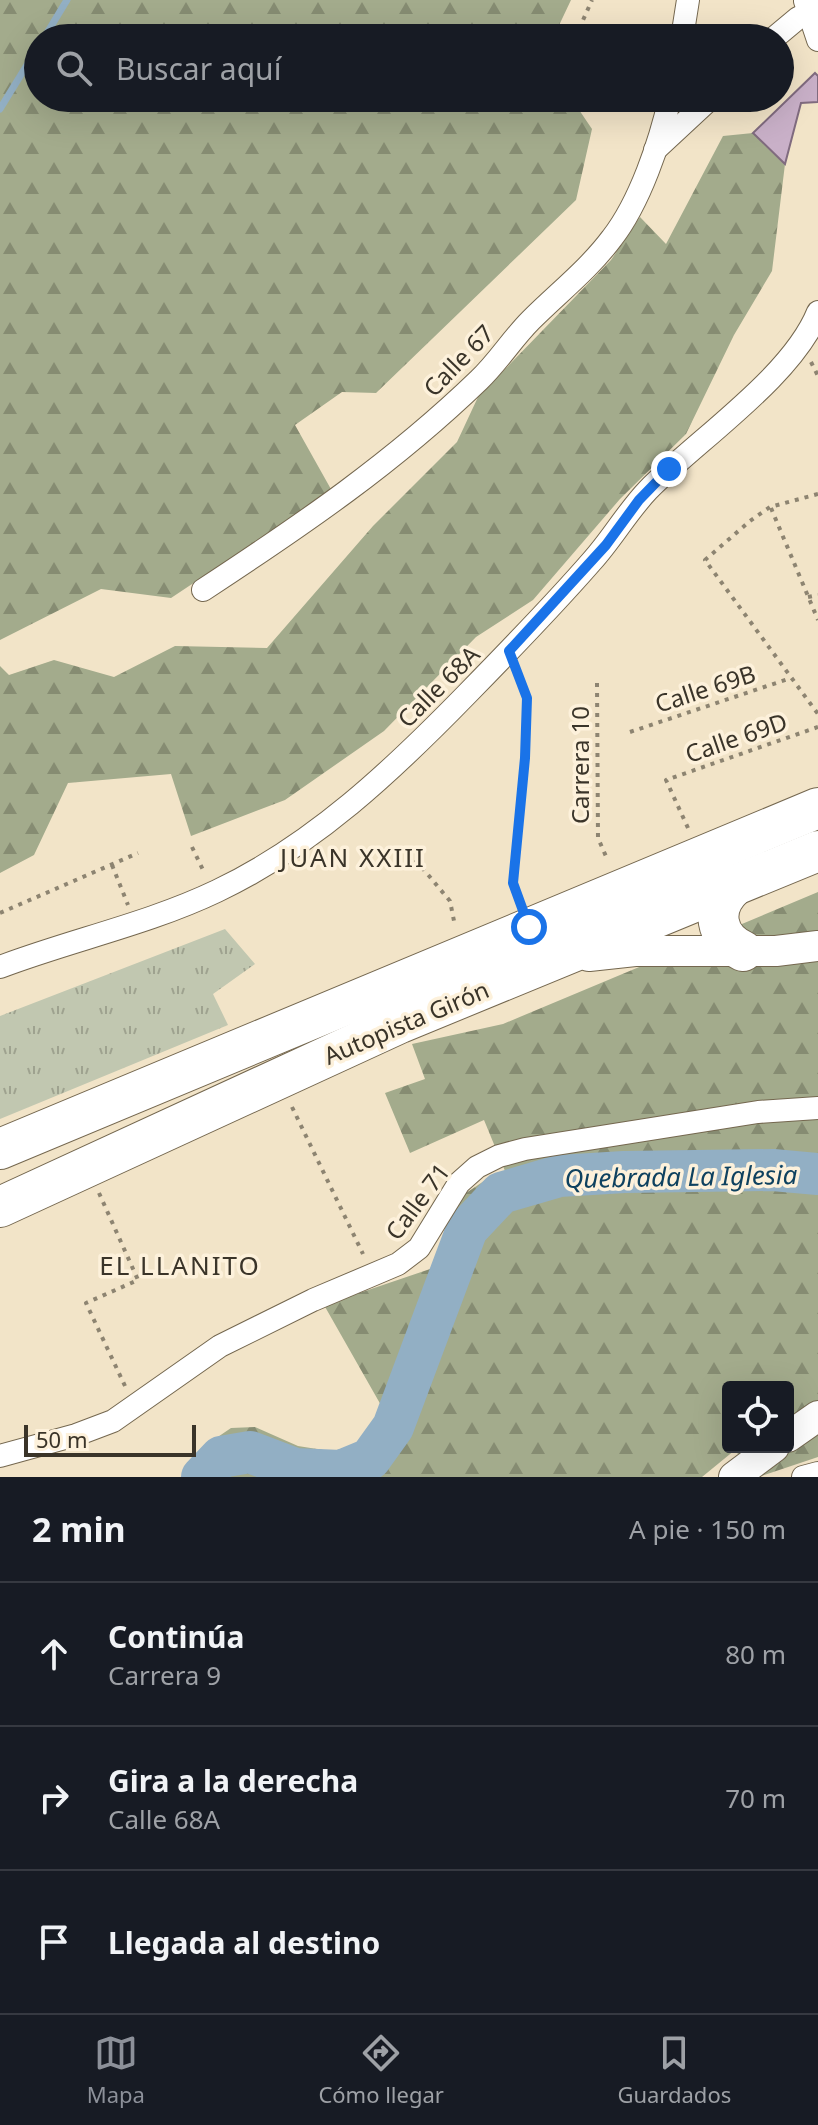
<!DOCTYPE html>
<html lang="es">
<head>
<meta charset="utf-8">
<style>
	body { margin:0; font-family:"Noto Sans",sans-serif; background:#242831; color:#f1f3f6 }
	.controls { position:absolute; right:24px; bottom:24px; display:grid; overflow:hidden; border-radius:8px; box-shadow:0 8px 32px #0002 }
	.controls button { width:72px; height:72px; display:grid; place-items:center; padding:0; border:0; border-bottom:2px solid #363941; background:#171b24; color:#f1f3f6; font:40px sans-serif }
	.scale { position:absolute; left:24px; bottom:20px; width:172px; box-sizing:border-box; padding-left:8px; border:4px solid #3a3429; border-top:0; font-size:22px; line-height:28px; white-space:nowrap; color:#3a3429; -webkit-text-stroke:6px #fdf1db; paint-order:stroke }
	.stop { position:absolute; width:24px; height:24px; margin:-18px; border:6px solid #1a73e8; border-radius:50%; background:#fff }
	.stop.end { background:#1a73e8; border-color:#fff; box-shadow:0 2px 8px #0008 }
	.list { margin:0; padding:0; list-style:none }
	h2 { display:flex; justify-content:space-between; align-items:center; height:104px; margin:0; padding:0 32px; font-size:34px }
	h2 small { font-size:26px; font-weight:400; color:#9ea1a6 }
	.list li { display:grid; grid-template-columns:52px 1fr auto; gap:24px; align-items:center; box-sizing:border-box; height:144px; padding:0 32px; border-top:2px solid #363941 }
	.list b { display:block; font-size:30px; white-space:nowrap }
	.list p { margin:0; font-size:26px; white-space:nowrap; color:#9ea1a6 }
	.list em { font-size:26px; font-style:normal; color:#9ea1a6 }
	.icon { flex:none; width:44px; height:44px; fill:none; stroke:currentColor; stroke-width:2; stroke-linecap:round; stroke-linejoin:round }
	.map { position:relative; flex:none; width:818px; height:1477px; overflow:hidden }
	.search { position:absolute; background:#171b24; box-shadow:0 8px 32px #0002; left:24px; right:24px; top:24px; height:88px; display:flex; align-items:center; gap:20px; box-sizing:border-box; padding:0 28px; border-radius:44px; color:#9ea1a6; font-size:30px }
	.sheet { height:536px; background:#171b24 }
	nav { display:flex; justify-content:space-around; align-items:center; box-sizing:border-box; height:112px; border-top:2px solid #363941; background:#171b24; font-size:22px; color:#9ea1a6 }
	nav a { display:grid; justify-items:center; gap:4px }
	nav .on { color:#8c9099 }
	.map>svg:first-child { display:block }
</style>
</head>
<body>
<div class="map">
<svg width="818" height="1477" viewBox="0 0 818 1477">
	<defs>
		<pattern id="grass-tufts" width="24" height="20" patternUnits="userSpaceOnUse" patternTransform="scale(2)"><rect width="24" height="20" fill="#c1c7b0"/><path d="M3 7l-1-3M5 7V3M7 7l1-3M15 17l-1-3M17 17v-4M19 17l1-3" fill="none" stroke="#9ea28f"/></pattern>
		<pattern id="forest-firs" width="22" height="20" patternUnits="userSpaceOnUse" patternTransform="scale(2)"><rect width="22" height="20" fill="#a3ab8c"/><path d="M5 1l3.5 6h-7zM16 11l3.5 6h-7z" fill="#868c72"/></pattern>
	</defs>
	<rect width="100%" height="100%" fill="#f2e4c8"/>
	<polygon fill="url(#grass-tufts)" points="225,929 255,964 213,994 228,1025 0,1119 0,1016"/>
	<g fill="url(#forest-firs)" fill-rule="evenodd">
		<polygon points="0,0 571,0 553,38 38,38 38,98 571,98 592,129 576,200 376,393 342,392 295,425 332,491 171,598 101,589 0,640"/>
		<polygon points="753,133 785,164 772,271 734,335 686,434 620,499 533,600 476,637 384,731 285,800 191,836 171,774 68,783 34,855 0,873 0,666 9,675 54,660 114,677 175,646 267,648 373,526 457,442 478,397 611,260 640,217 666,244 723,136"/>
		<path d="M818 892V1457L758 1477H755L735 1450 702 1477H193L206 1445 231 1428 255 1427 298 1446 342 1453 368 1443 386 1414 324 1305 433 1268 460 1197 490 1177 505 1171 484 1120 410 1153 385 1093 425 1079 412 1044 503 1024ZM728 1387H788V1447H728Z"/>
	</g>
	<g fill="none" stroke-linecap="round" stroke-linejoin="round">
		<g stroke="#92afc4" stroke-width="7">
			<polyline points="44,38 67,0"/>
			<polyline points="0,109 38,47"/>
		</g>
		<polyline stroke="#92afc4" stroke-width="42" points="202,1477 221,1457 250,1452 295,1469 341,1471 370,1459 393,1427 467,1229 501,1193 559,1176 624,1172 773,1170 818,1174"/>
	</g>
	<polygon fill="#c9b0c8" stroke="#806b7f" stroke-width="2" points="815,73 818,76 818,102 801,103 785,164 753,133"/>
	<g fill="none" stroke-linecap="round" stroke-linejoin="round">
		<g stroke="#74674f" stroke-width="24">
			<g id="street">
				<polyline points="805,1 818,40"/>
				<polyline points="682,38 688,0"/>
				<polyline points="774,38 798,18 818,8"/>
				<polyline points="655,150 711,98"/>
				<path d="M203 590C302 525 393 463 479 380 498 362 512 339 531 320 558 293 589 269 612 238 640 202 660 142 670 98"/>
				<path d="M0 967C71 940 148 924 217 891 314 845 393 770 467 694 510 650 552 607 592 561 612 539 627 512 648 490 697 440 792 377 818 312"/>
				<polyline points="0,1456 76,1435 113,1421 220,1346 313,1300 398,1264 419,1248 459,1183 477,1167 499,1156 525,1149 758,1112 818,1108"/>
				<polyline points="803,1477 818,1473"/>
			</g>
		</g>
		<g stroke="#74674f" stroke-width="32">
			<g id="secondary">
				<polyline points="589,956 635,951 776,951 818,946"/>
				<polyline points="788,1437 818,1416"/>
				<polyline points="734,1477 774,1447"/>
			</g>
		</g>
		<g stroke="#74674f" stroke-width="42">
			<g id="highway">
				<path d="M733 887C710 908 715 938 743 951"/>
				<polyline points="0,1149 818,808"/>
				<polyline points="0,1207 400,1023 818,851"/>
			</g>
		</g>
		<g stroke="#8d8471" stroke-width="4" stroke-dasharray="4 6" stroke-linecap="butt">
			<polyline points="575,38 592,0"/>
			<polyline points="811,362 818,376"/>
			<polyline points="818,494 770,507 750,521 705,560 818,714"/>
			<polyline points="771,508 818,620"/>
			<polyline points="808,597 818,595"/>
			<polyline points="518,675 527,698 525,758 513,883 519,899"/>
			<polyline points="597,683 598,838 608,861"/>
			<polyline points="630,732 791,678"/>
			<polyline points="688,828 666,780 818,727"/>
			<polyline points="192,847 204,872"/>
			<polyline points="409,852 450,901 455,926"/>
			<polyline points="112,865 128,905"/>
			<polyline points="0,913 138,853"/>
			<polyline points="292,1107 363,1254"/>
			<polyline points="99,1193 138,1280 86,1303 125,1386"/>
		</g>
		<use href="#street" stroke="#fff" stroke-width="22"/>
		<use href="#secondary" stroke="#fff" stroke-width="30"/>
		<use href="#highway" stroke="#fff" stroke-width="40"/>
	</g>
	<g fill="none" stroke-linecap="round" stroke-linejoin="round">
		<polyline stroke="#1a73e8" stroke-width="10" points="529,927 513,883 525,758 527,698 509,651 606,545 639,500 669,469"/>
	</g>
	<g text-anchor="middle" dominant-baseline="central" stroke-width="7" stroke-linejoin="round" paint-order="stroke">
		<g font-size="24" fill="#3a3429" stroke="#fdf1db">
			<text transform="translate(458 360) rotate(-46)">Calle 67</text>
			<text transform="translate(438 686) rotate(-45)">Calle 68A</text>
			<text transform="translate(705 688) rotate(-18)">Calle 69B</text>
			<text transform="translate(736 737) rotate(-19)">Calle 69D</text>
			<text transform="translate(579 765) rotate(-90)">Carrera 10</text>
			<text transform="translate(406 1022) rotate(-23)">Autopista Girón</text>
			<text transform="translate(417 1201) rotate(-53)">Calle 71</text>
		</g>
		<g font-size="26" letter-spacing="2" fill="#3a3429" stroke="#fdf1db">
			<text x="353" y="857">JUAN XXIII</text>
			<text x="180" y="1265">EL LLANITO</text>
		</g>
		<g font-size="26" font-style="italic" fill="#0e415f" stroke="#fdf1db">
			<text transform="translate(681 1176) rotate(-1)">Quebrada La Iglesia</text>
		</g>
	</g>
</svg>
<div class="controls">
<button><svg class="icon" aria-label="locate" viewBox="0 0 24 24"><circle cx="12" cy="12" r="6"/><path d="M12 2v4M12 18v4M2 12h4M18 12h4"/></svg></button>
</div>
<div class="scale">50 m</div>
<div class="stop" style="left:529px;top:927px"></div>
<div class="stop end" style="left:669px;top:469px"></div>
<div class="search"><svg class="icon" aria-label="search" viewBox="0 0 24 24"><circle cx="10" cy="10" r="6"/><path d="M15 15l6 6"/></svg>Buscar aquí</div>
</div>
<section class="sheet">
<h2>2 min<small>A pie · 150 m</small></h2>
<ul class="list">
<li><svg class="icon" aria-label="ahead" viewBox="0 0 24 24"><path d="M12 20V5M6 11l6-6 6 6"/></svg><div><b>Continúa</b><p>Carrera 9</p></div><em>80 m</em></li>
<li><svg class="icon" aria-label="right" viewBox="0 0 24 24"><path d="M7 20v-9h11M14 6l5 5-5 5"/></svg><div><b>Gira a la derecha</b><p>Calle 68A</p></div><em>70 m</em></li>
<li><svg class="icon" aria-label="arrive" viewBox="0 0 24 24"><path d="M6 21V4h12l-3 4 3 4H6"/></svg><div><b>Llegada al destino</b></div></li>
</ul>
</section>
<nav>
<a class="on"><svg class="icon" aria-label="map" viewBox="0 0 24 24"><path d="M3 6l6-2 6 2 6-2v14l-6 2-6-2-6 2zM9 4v14M15 6v14"/></svg>Mapa</a>
<a><svg class="icon" aria-label="directions" viewBox="0 0 24 24"><path d="M12 3l9 9-9 9-9-9zM9 14v-3h6M13 9l2 2-2 2"/></svg>Cómo llegar</a>
<a><svg class="icon" aria-label="saved" viewBox="0 0 24 24"><path d="M7 4h10v16l-5-4-5 4z"/></svg>Guardados</a>
</nav>
</body>
</html>
